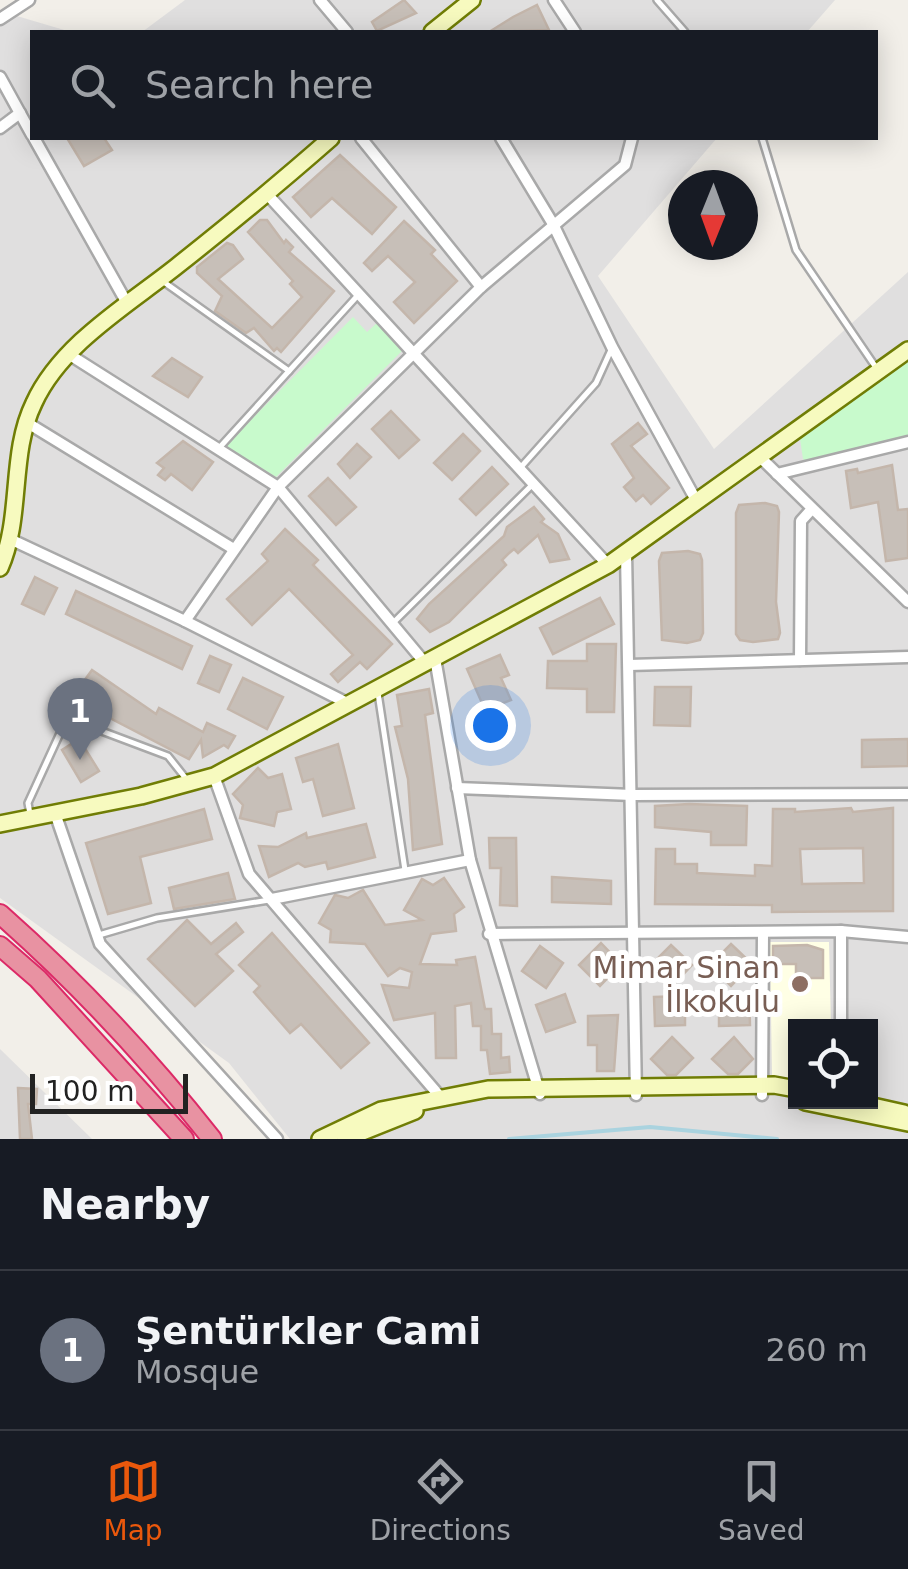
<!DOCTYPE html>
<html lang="en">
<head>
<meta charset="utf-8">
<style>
	body { margin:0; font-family:"DejaVu Sans",sans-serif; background:#242831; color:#f1f3f6 }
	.controls { position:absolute; right:30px; bottom:30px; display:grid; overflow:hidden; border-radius:0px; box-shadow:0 5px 25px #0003 }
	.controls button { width:90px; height:90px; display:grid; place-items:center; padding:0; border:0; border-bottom:2px solid #363941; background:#171b24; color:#f1f3f6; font:50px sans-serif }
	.compass { position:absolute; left:668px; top:170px; width:90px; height:90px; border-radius:50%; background:#171b24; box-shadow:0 5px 25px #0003; rotate:181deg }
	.scale { position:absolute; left:30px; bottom:25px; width:158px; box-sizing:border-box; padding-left:10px; border:5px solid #222; border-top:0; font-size:28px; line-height:35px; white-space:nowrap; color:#222; -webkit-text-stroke:8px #fff; paint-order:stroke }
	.you { position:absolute; left:490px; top:725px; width:35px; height:35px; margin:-25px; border:8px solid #fff; border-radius:50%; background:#1a73e8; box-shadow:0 0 0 15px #1a73e833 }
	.badge { display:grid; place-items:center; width:65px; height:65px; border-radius:50%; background:#ea580c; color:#fff; font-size:32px; font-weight:700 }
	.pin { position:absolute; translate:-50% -82px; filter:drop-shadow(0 2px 5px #0008) }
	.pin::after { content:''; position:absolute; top:52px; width:35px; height:30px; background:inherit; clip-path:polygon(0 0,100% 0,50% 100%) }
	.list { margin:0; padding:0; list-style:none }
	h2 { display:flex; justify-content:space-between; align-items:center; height:130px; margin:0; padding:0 40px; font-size:42px }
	h2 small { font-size:32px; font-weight:400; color:#9ea1a6 }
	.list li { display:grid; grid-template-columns:65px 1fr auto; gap:30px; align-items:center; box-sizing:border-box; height:160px; padding:0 40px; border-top:2px solid #363941 }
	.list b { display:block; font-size:38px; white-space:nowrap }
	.list p { margin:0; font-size:32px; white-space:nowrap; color:#9ea1a6 }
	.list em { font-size:32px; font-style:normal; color:#9ea1a6 }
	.icon { flex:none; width:55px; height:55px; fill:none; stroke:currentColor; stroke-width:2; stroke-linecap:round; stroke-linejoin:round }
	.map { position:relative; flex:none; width:908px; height:1139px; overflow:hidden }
	.search { position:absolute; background:#171b24; box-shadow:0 5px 25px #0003; left:30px; right:30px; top:30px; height:110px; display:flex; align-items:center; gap:25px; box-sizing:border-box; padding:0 35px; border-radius:0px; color:#9ea1a6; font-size:38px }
	.sheet { height:290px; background:#171b24 }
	nav { display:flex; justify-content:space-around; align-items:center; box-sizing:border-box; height:140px; border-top:2px solid #363941; background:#171b24; font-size:28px; color:#9ea1a6 }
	nav a { display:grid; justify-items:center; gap:5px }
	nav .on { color:#ea580c }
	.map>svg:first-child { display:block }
</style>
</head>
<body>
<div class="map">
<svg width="908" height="1139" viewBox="0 0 908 1139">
	<rect width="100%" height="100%" fill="#f2efe9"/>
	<g fill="#e0dfdf" fill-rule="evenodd">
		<polygon points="185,0 835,0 807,32 142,32"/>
		<path d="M0 11 71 32H32V138H717L598 276 714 449 908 272V1139H290L229 1063 0 898ZM796 1026H870V1102H796Z"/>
		<polygon points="0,1049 92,1139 0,1139"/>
	</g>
	<polygon fill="#ffffe5" points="770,942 829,942 831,1026 796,1026 795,1085 772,1080"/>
	<g fill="#c8facc">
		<polygon points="353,317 367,332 378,322 404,349 276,477 225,446"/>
		<polygon points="908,362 908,437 815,466 803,459 800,439"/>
	</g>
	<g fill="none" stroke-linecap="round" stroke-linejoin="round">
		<polyline stroke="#aad3df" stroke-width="4" points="509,1139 650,1127 777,1139"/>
	</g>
	<g fill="#c7bfb8" stroke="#c4b6ab" stroke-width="2.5" fill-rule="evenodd">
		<polygon points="404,0 416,13 377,31 372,22"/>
		<polygon points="537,5 549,30 489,32 513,17"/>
		<polygon points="67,138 104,138 112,150 84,166"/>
		<polygon points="340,155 396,207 372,234 332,198 311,217 293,197"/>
		<polygon points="260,220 267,220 284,243 286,240 293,247 289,252 334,291 281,352 277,348 274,351 254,328 246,333 215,311 222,296 197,273 197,267 227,243 233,245 243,259 218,279 272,328 302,297 290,284 293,281 248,232"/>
		<polygon points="404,221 435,250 431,254 457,281 414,323 394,302 415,282 388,256 372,271 364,263"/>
		<polygon points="172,358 202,377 188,397 153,376"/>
		<polygon points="391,411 419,440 399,458 372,429"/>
		<polygon points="638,423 647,434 631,446 669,488 651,504 643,495 636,501 624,487 634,478 612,444"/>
		<polygon points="463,434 480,451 452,480 434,463"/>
		<polygon points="183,441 213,462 192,490 171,474 165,480 158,475 164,468 157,463"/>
		<polygon points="357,444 371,457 350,478 338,464"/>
		<polygon points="892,465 898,510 908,509 908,558 886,561 878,502 851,508 846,471 857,469 858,473"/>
		<polygon points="492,467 508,484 476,515 460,499"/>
		<polygon points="328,478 356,507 336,525 309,496"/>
		<polygon points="765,503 777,506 779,512 776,602 780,633 778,639 753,642 740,640 736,634 736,513 739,505"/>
		<polygon points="534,507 544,519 541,522 558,534 569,559 550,562 538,535 518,553 514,549 508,554 502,560 506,565 449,622 430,632 417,619 429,604 504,536 507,527"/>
		<polygon points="285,529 318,560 313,565 392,644 367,669 360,662 338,682 331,674 353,655 289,589 252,625 227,599 268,561 262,554"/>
		<polygon points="688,551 700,554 702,560 703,633 700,640 687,643 662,640 659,561 662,553"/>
		<polygon points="35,577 57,588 44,614 22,604"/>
		<polygon points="76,591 192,646 182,669 66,614"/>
		<polygon points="600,598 614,624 553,654 540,628"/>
		<polygon points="587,644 616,644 614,712 587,712 587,689 547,688 548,661 587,661"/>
		<polygon points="500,655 509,675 501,678 511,700 485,710 467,669"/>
		<polygon points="210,656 231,665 219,692 198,683"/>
		<polygon points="92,670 156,714 159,708 203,732 207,723 235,736 228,748 224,745 203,757 201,740 189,759 102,714 98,721 68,703"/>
		<polygon points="243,678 283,697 267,729 228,709"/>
		<polygon points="655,687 691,687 690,726 654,725"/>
		<polygon points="429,689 433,713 425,715 442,844 413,850 408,779 395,727 402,726 397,695"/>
		<polygon points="79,739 99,771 81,782 62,750"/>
		<polygon points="908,739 908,766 862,767 862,740"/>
		<polygon points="338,744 354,808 323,816 313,779 303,782 296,758"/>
		<polygon points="258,768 268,778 282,774 291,809 277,812 274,826 240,818 243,805 233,794"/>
		<polygon points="689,804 747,806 746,845 711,845 711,832 655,827 655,806"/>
		<path d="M851 808 853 812 893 808V911L772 912V905L655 904 656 849H675V864H697V873L755 876V865L772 866 773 809H795V812ZM863 848 864 883 802 884 800 849Z"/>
		<polygon points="204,809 212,839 140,857 151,903 108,914 86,843"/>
		<polygon points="366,824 375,857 328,869 326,862 305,867 298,863 269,877 259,846 278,847 306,833 307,838"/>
		<polygon points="489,838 516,838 517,906 500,905 501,868 490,868"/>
		<polygon points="228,873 235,899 174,909 169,888"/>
		<polygon points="552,877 611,881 611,904 552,902"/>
		<polygon points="444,878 464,907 454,914 456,931 431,934 420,964 457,965 456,960 475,957 485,1009 491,1009 492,1034 501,1034 501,1058 509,1057 510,1072 490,1074 487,1050 481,1050 481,1026 473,1026 471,1003 455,1006 456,1058 436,1058 435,1013 394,1020 382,985 409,988 412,972 400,968 388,976 365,944 330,942 331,930 319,923 335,895 348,898 363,890 385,925 422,920 404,910 422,879 433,885"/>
		<polygon points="187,920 211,944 236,923 243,932 216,954 233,971 195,1006 148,959"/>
		<polygon points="272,933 369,1043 341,1068 301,1024 290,1033 254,992 260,986 239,965"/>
		<polygon points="601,943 621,964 600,986 579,965"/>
		<polygon points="731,944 752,964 731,986 710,965"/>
		<polygon points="671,945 692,965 671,987 650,966"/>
		<polygon points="807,945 823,950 823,978 796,978 796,964 773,964 773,946"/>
		<polygon points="540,946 563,963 546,988 522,971"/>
		<polygon points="565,994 575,1022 546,1032 536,1005"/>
		<polygon points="685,996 685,1025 655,1026 654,997"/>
		<polygon points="719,996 749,996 750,1025 719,1026"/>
		<polygon points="618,1015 614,1071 597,1071 597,1045 588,1045 588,1016"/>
		<polygon points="672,1037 693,1058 676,1075 667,1075 651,1059"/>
		<polygon points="734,1037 753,1059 738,1074 728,1074 712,1059"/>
		<polygon points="18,1088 37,1089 36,1104 28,1104 32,1139 20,1139"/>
	</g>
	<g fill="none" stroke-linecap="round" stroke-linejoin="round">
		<g stroke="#a9a9a9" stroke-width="10">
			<g id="lane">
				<polyline points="657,0 685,32"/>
				<polyline points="762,138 796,250 877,369"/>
				<polyline points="161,280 289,371"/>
				<polyline points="220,447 359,294"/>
				<polyline points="521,467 596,383 611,350"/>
				<polyline points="393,623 531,486"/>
				<polyline points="378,693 405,870"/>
				<polyline points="30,814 28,803 67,718 168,756 187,780"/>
				<polyline points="99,935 157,918 269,900"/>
			</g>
		</g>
		<g stroke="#a9a9a9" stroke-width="15">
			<g id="street">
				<polyline points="320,0 347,32"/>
				<polyline points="554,0 575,32"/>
				<polyline points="0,19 29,0"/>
				<polyline points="0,77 32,135"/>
				<polyline points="0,128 20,113"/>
				<polyline points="34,138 128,305"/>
				<polyline points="361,138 481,287"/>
				<polyline points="501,138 553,224 612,347 697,502"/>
				<polyline points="267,194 608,565"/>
				<polyline points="70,355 278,487 425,663"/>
				<polyline points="26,422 232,548"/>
				<polyline points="760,457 908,602"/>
				<polyline points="777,474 908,442"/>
				<polyline points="12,540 185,621 278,487 481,287 625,165 632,138"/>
				<polyline points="626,553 636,1095"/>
				<polyline points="185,621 349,704"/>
				<polyline points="435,658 470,860 540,1094"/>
				<polyline points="800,660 801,521 811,510"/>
				<polyline points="629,665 908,657"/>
				<polyline points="214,776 249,874 443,1100"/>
				<polyline points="457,788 632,795 908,794"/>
				<polyline points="55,813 100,944 277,1139"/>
				<polyline points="272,899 470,860"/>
				<polyline points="841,931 841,1026"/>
				<polyline points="489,934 841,931 908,937"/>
				<polyline points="762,1095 763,933"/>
			</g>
		</g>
		<g stroke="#707d05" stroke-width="20">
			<g id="secondary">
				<polyline points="432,32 472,0"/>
				<path d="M0 568C23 516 9 454 34 403 61 344 128 305 177 266 230 224 281 182 331 138"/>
				<polyline points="0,824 141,796 214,776 608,565 908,350"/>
				<polyline points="805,1102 908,1123"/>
				<polyline points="855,1102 904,1113"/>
				<polyline points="320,1139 381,1110 488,1089 774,1085 796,1089"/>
				<polyline points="345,1139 415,1111"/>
			</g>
		</g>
		<g stroke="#dc2a67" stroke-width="22">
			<g id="highway">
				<path d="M0 914C78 983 148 1058 212 1139"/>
				<polyline points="0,946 38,979 184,1139"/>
			</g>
		</g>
		<use href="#lane" stroke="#fff" stroke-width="5"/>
		<use href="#street" stroke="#fff" stroke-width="10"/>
		<use href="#secondary" stroke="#f7fabf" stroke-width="15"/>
		<use href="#highway" stroke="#e892a2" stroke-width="18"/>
	</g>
	<circle fill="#8d6e63" stroke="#fff" stroke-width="4" cx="800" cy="984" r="10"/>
	<g text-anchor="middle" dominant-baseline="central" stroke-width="10" stroke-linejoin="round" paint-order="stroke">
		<g font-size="30" fill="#785e54" stroke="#fff" text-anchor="end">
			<text x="780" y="967">Mimar Sinan<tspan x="780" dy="34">İlkokulu</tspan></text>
		</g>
	</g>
</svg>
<div class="controls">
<button><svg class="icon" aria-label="locate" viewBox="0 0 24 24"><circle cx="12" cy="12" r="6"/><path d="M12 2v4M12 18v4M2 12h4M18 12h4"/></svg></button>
</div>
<svg class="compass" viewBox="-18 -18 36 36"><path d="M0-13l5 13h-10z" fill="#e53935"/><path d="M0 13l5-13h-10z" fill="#9ea1a6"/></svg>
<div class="scale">100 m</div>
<div class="you"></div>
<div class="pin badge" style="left:80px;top:760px;background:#6b7280">1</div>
<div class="search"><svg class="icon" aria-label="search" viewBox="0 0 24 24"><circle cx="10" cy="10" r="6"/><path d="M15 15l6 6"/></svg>Search here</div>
</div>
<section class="sheet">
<h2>Nearby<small></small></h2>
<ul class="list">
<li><span class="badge" style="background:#6b7280">1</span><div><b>Şentürkler Cami</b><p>Mosque</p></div><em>260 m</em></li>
</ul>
</section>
<nav>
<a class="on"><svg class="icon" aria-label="map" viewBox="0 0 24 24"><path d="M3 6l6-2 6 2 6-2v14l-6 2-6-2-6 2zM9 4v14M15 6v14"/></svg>Map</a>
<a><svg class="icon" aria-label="directions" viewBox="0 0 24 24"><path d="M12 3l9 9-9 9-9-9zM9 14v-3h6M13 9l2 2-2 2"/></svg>Directions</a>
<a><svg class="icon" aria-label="saved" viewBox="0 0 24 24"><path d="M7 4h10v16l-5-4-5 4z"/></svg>Saved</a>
</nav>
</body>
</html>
